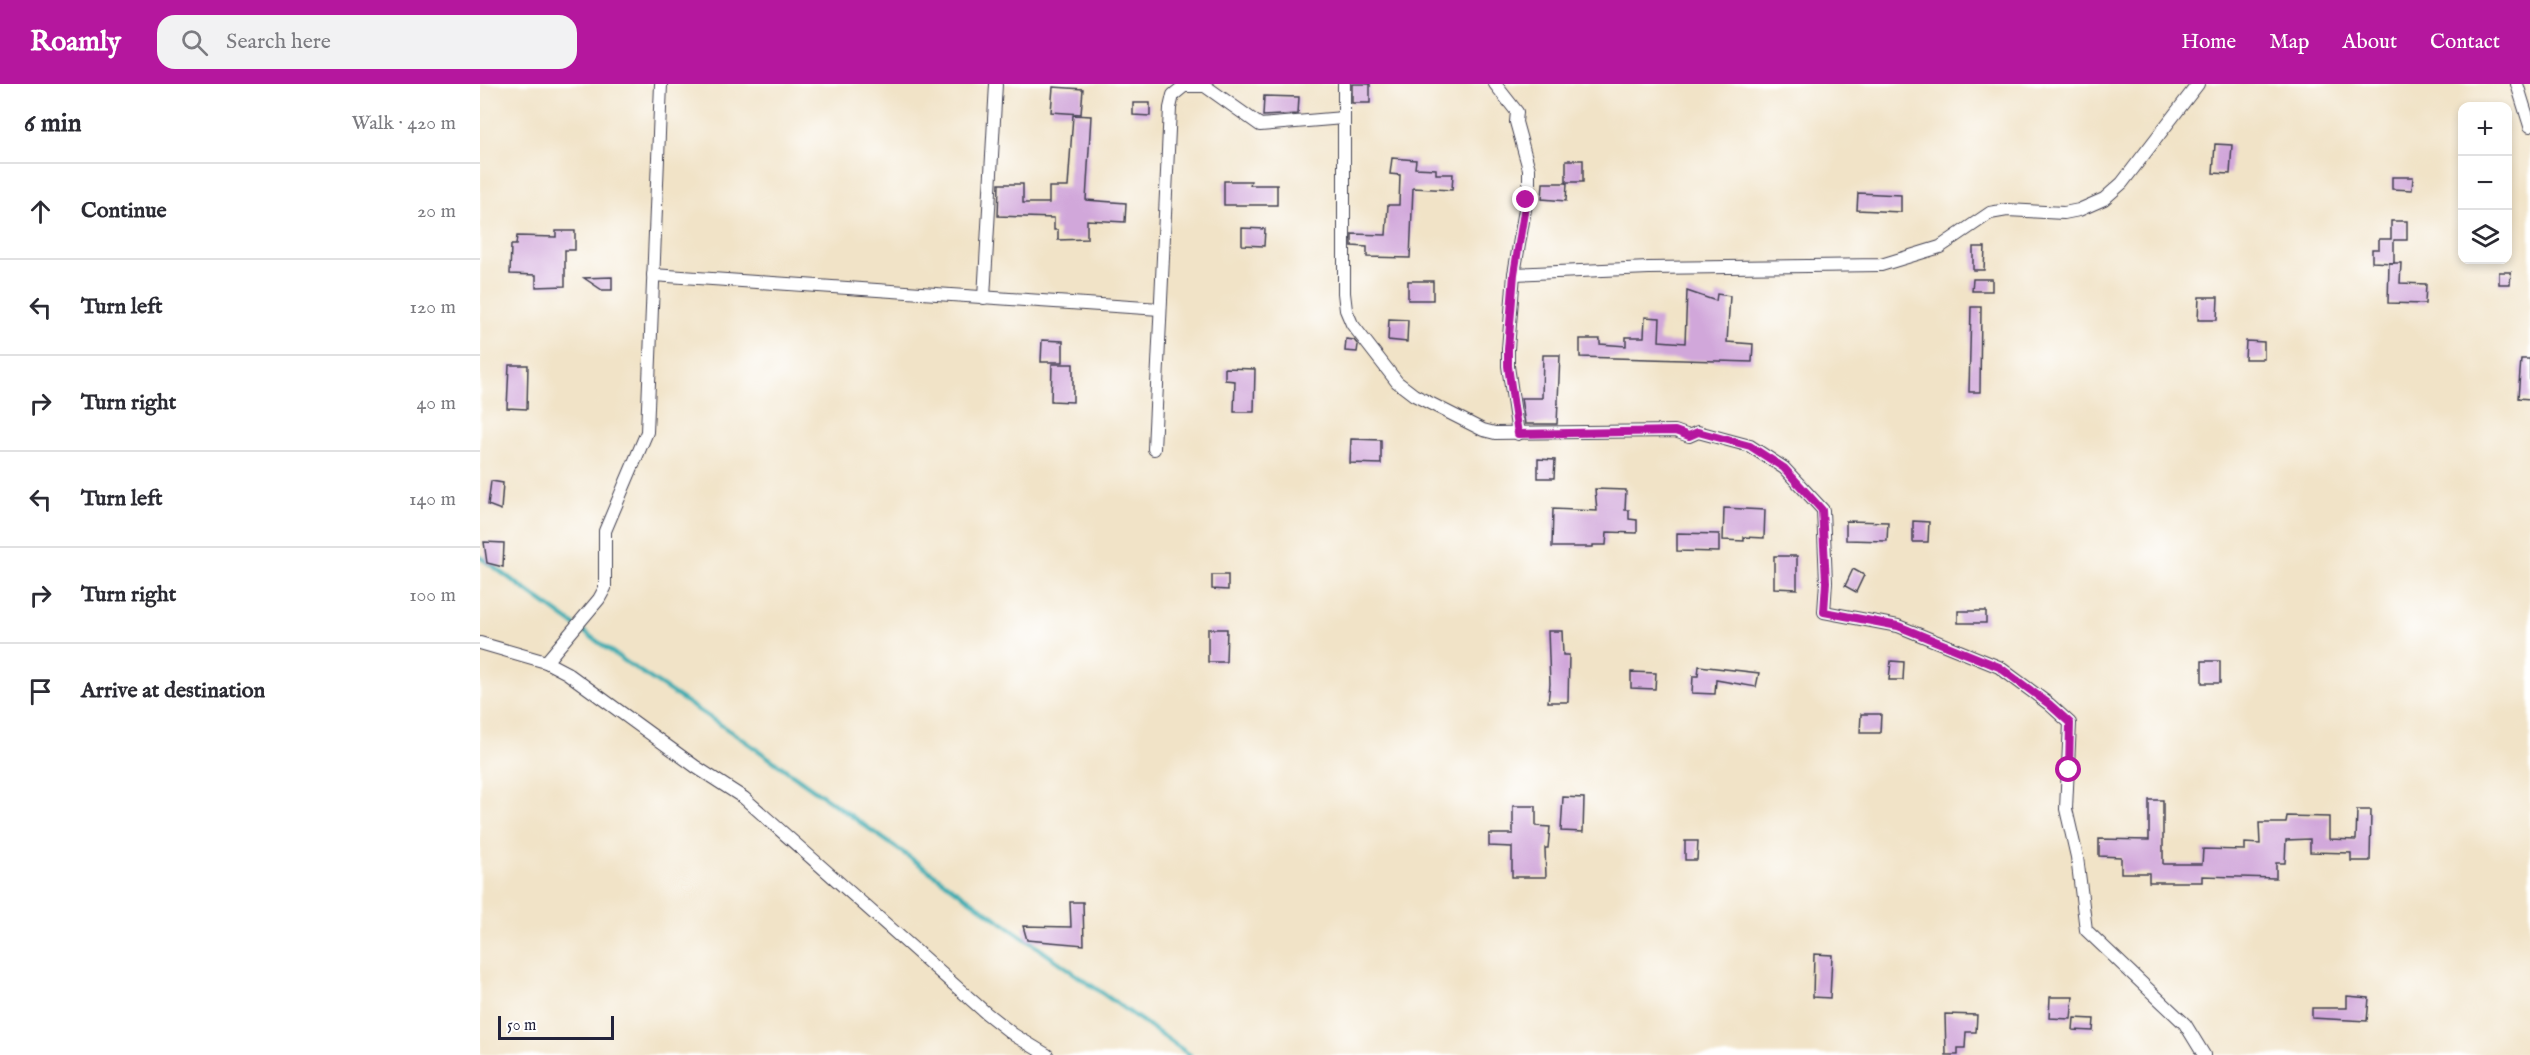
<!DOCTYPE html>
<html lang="en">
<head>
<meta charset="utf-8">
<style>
	body { margin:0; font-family:"IM FELL English",serif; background:#f2f2f3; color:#2b2b33 }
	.controls { position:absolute; right:18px; top:18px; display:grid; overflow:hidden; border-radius:12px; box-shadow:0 3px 9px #0003 }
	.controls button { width:54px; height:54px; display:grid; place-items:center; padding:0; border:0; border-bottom:2px solid #e1e1e2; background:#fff; color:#2b2b33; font:30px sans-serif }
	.scale { position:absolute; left:18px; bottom:15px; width:116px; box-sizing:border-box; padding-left:6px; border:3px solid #22223b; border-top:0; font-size:16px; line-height:21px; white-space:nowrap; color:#22223b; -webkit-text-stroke:4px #fff; paint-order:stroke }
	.stop { position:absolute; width:18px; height:18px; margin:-14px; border:4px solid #b5179e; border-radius:50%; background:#fff }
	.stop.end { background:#b5179e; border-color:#fff; box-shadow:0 2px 6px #0008 }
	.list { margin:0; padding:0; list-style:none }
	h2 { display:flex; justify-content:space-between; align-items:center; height:78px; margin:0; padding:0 24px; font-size:26px }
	h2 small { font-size:20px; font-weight:400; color:#7c7c81 }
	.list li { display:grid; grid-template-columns:39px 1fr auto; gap:18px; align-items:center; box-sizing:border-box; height:96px; padding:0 24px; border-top:2px solid #e1e1e2 }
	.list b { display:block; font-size:22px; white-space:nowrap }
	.list em { font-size:20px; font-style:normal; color:#7c7c81 }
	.icon { flex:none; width:33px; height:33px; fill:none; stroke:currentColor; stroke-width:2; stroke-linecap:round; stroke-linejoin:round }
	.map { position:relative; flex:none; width:2050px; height:971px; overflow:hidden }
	header { display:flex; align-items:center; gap:36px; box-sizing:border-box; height:84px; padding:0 30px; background:#b5179e; color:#fff }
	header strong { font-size:28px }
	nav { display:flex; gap:33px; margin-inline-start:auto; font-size:21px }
	.search { width:420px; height:54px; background:#f2f2f3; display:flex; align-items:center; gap:15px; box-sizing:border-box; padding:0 21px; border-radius:18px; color:#7c7c81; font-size:22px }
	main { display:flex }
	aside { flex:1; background:#fff }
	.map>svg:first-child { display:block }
</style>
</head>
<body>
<header>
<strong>Roamly</strong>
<div class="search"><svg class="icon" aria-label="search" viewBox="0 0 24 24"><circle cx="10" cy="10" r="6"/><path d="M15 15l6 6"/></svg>Search here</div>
<nav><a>Home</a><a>Map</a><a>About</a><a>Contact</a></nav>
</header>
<main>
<aside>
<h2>6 min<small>Walk · 420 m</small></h2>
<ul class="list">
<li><svg class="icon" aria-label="ahead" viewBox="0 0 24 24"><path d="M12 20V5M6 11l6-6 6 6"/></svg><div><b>Continue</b></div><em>20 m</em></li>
<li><svg class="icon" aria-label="left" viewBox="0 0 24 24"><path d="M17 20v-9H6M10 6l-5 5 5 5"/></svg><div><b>Turn left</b></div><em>120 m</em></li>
<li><svg class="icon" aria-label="right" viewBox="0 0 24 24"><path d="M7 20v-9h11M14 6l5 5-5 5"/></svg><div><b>Turn right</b></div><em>40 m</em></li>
<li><svg class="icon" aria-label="left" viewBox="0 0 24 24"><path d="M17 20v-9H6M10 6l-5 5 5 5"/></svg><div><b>Turn left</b></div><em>140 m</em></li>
<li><svg class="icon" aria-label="right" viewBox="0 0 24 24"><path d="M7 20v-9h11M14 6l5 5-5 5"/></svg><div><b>Turn right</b></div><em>100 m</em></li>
<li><svg class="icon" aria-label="arrive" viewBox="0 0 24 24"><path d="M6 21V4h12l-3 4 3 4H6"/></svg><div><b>Arrive at destination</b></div></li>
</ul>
</aside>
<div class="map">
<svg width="2050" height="971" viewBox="0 0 2050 971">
	<rect width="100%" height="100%" fill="#fff"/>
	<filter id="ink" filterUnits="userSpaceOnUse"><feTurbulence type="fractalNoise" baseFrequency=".0167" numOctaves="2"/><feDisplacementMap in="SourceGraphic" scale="12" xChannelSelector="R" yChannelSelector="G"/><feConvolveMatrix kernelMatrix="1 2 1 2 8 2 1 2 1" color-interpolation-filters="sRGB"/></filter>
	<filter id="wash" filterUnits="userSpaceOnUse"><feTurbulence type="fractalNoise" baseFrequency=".008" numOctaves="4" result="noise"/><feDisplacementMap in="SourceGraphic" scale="24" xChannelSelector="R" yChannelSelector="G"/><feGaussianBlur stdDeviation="1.35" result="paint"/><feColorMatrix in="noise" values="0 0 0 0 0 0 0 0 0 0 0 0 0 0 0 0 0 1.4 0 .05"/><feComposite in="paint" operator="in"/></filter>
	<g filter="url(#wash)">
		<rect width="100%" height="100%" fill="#f1e3c7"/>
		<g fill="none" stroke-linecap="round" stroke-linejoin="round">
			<polyline stroke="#38abb1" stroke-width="4.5" points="0,473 146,578 265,657 710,971"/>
		</g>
		<g id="blocks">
			<g fill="#d1a7da">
				<rect x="872" y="0" width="18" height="19"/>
				<polygon points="573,3 603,5 601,30 571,28"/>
				<polygon points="784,12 819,13 818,30 783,32"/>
				<polygon points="653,19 670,19 670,32 653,31"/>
				<polygon points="593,31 611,32 606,116 646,119 645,138 607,136 607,155 578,156 578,146 574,146 574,134 518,132 519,100 543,100 543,119 569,119 569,103 588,103"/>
				<polygon points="1735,60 1752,61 1750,90 1733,89"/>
				<polygon points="912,74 936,76 935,84 956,85 956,90 973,90 972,106 933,104 930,174 887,173 887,163 872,162 872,150 906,151 908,121 919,121 920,91 910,90"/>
				<rect x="1086" y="76" width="17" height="22"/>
				<polygon points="1912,93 1933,93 1932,106 1912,105"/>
				<polygon points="744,97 771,97 770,101 797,101 797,121 744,121"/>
				<polygon points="1063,99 1087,99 1086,117 1062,115"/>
				<polygon points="1378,109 1421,111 1421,128 1377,126"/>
				<polygon points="1911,137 1927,137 1927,156 1914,156 1914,179 1892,178 1892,165 1899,165 1899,155 1911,155"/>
				<polygon points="762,144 785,145 784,162 762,161"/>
				<polygon points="76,147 95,147 95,166 85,166 85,202 56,203 56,191 30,190 31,161 36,161 37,152 76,153"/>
				<polygon points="1493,163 1505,163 1504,186 1493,186"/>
				<polygon points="1909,179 1921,179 1920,199 1946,200 1945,220 1908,219"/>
				<polygon points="2019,188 2031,188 2030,200 2019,200"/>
				<polygon points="132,193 132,206 122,206 104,194"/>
				<polygon points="1493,195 1512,195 1512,207 1492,207"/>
				<rect x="928" y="197" width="25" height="19"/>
				<polygon points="1207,207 1236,217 1237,210 1250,212 1247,258 1273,260 1272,278 1100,273 1100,255 1120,255 1120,260 1146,262 1146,253 1164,253 1165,233 1180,234 1179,257 1205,259"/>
				<polygon points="1719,213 1738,213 1737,236 1718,236"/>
				<polygon points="1491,223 1501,223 1500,308 1489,308"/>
				<polygon points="909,235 928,236 927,258 908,256"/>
				<polygon points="866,255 874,256 878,261 877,268 865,267"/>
				<polygon points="562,256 583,257 583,278 561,278"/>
				<polygon points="1766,257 1784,258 1784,275 1765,275"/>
				<polygon points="1063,271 1080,271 1077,340 1045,340 1041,314 1062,314"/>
				<polygon points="2041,275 2050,275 2050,315 2038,314"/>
				<polygon points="572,280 593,280 593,318 571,317"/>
				<polygon points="29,281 48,281 47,325 27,324"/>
				<polygon points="745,284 775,285 774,328 754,328 755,297 745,296"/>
				<polygon points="871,355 901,356 901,380 870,379"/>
				<polygon points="1058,375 1075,376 1074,394 1058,394"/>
				<polygon points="11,397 23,399 21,426 8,421"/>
				<polygon points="1115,405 1146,406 1145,426 1149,426 1149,435 1157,436 1157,449 1127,448 1126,461 1113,461 1113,463 1072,463 1073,425 1117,427"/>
				<polygon points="1244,424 1285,426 1284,454 1264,453 1264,457 1243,456"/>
				<polygon points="1366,437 1408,438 1407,457 1366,456"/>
				<polygon points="1433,437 1449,438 1448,458 1433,458"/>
				<polygon points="1197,449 1239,450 1239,468 1197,467"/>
				<polygon points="4,458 24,459 23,483 7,479"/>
				<polygon points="1294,472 1317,472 1317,505 1294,504"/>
				<polygon points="1373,485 1384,491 1376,508 1365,502"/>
				<polygon points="732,491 748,491 748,506 732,505"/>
				<rect x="1478" y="527" width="28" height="12"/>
				<polygon points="728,545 747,545 746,578 728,578"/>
				<polygon points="1068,547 1082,547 1083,571 1089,571 1088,618 1068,618 1070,600"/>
				<polygon points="1411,577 1424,578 1423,596 1409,596"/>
				<rect x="1722" y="577" width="18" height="22"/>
				<polygon points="1219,582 1279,589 1276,603 1236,596 1235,610 1212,609 1213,592 1218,592"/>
				<polygon points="1151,588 1176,589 1175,605 1151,604"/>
				<polygon points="1381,630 1401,630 1400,649 1380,649"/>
				<polygon points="1083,713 1104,714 1103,748 1081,747"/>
				<polygon points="1669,716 1683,716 1683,780 1722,780 1723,765 1765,766 1765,759 1780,760 1779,739 1806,739 1807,732 1849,733 1849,755 1876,756 1877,726 1891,726 1890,777 1871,777 1871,769 1830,768 1830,755 1806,756 1805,779 1796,779 1796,794 1722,792 1722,798 1669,798 1669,789 1641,789 1641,773 1619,772 1619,755 1669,756"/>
				<polygon points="1033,722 1056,722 1056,742 1070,743 1068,764 1065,764 1066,793 1032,793 1032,763 1009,762 1009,750 1033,750"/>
				<polygon points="1205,757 1218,757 1217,776 1205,776"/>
				<polygon points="590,818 603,818 604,861 547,856 543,842 591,843"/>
				<polygon points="1334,870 1352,871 1350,914 1333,913"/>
				<polygon points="1867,912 1889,914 1887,937 1832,934 1832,924 1867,924"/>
				<polygon points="1570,913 1593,913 1591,935 1569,934"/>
				<polygon points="1465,930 1497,931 1496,948 1486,948 1485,964 1478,964 1478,971 1466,971"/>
				<polygon points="1594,934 1614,935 1613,947 1593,946"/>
			</g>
		</g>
	</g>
	<g filter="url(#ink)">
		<use href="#blocks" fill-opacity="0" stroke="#413f50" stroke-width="1.5"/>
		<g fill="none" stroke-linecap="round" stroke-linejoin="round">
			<g stroke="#413f50" stroke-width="14">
				<g id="minor">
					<polyline points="864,0 864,209 866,226 872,240 917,298 934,311 1003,346 1015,349 1195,347 1209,352 1218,348 1270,362 1304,384 1343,426 1346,498 1344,528 1418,542 1519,583 1569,620 1590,639 1586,725 1597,773 1606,846 1705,940 1724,971"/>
					<polyline points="1015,0 1037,28 1036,38 1049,85 1049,102 1034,190 1028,265 1028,282 1038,350"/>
					<polyline points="2037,0 2050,42"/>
					<polyline points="1034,190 1169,184 1401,181 1460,163 1510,129 1527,126 1584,129 1599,126 1624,115 1642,99 1718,0"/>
					<polyline points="173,191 680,225"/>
					<polyline points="504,214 516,0"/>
					<polyline points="674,365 690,24 693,11 704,2 725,2 780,41 863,34"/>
					<polyline points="0,559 66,578 87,589 216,683 264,714 506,929 534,951 567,971"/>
					<polyline points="66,578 119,515 125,504 125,447 167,348 181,0"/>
				</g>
			</g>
			<use href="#minor" stroke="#fff" stroke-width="12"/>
		</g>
	</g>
	<g fill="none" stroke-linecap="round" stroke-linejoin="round" filter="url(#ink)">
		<polyline stroke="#b5179e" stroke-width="8" points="1046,116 1034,190 1028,265 1028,282 1038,350 1195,347 1209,352 1218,348 1270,362 1304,384 1342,426 1346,498 1344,528 1418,542 1519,583 1569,620 1590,639 1589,686"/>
	</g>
</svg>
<div class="controls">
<button>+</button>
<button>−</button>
<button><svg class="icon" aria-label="layers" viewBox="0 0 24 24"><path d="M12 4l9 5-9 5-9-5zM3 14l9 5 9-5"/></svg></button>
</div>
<div class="scale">50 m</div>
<div class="stop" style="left:1589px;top:686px"></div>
<div class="stop end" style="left:1046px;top:116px"></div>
</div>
</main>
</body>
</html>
